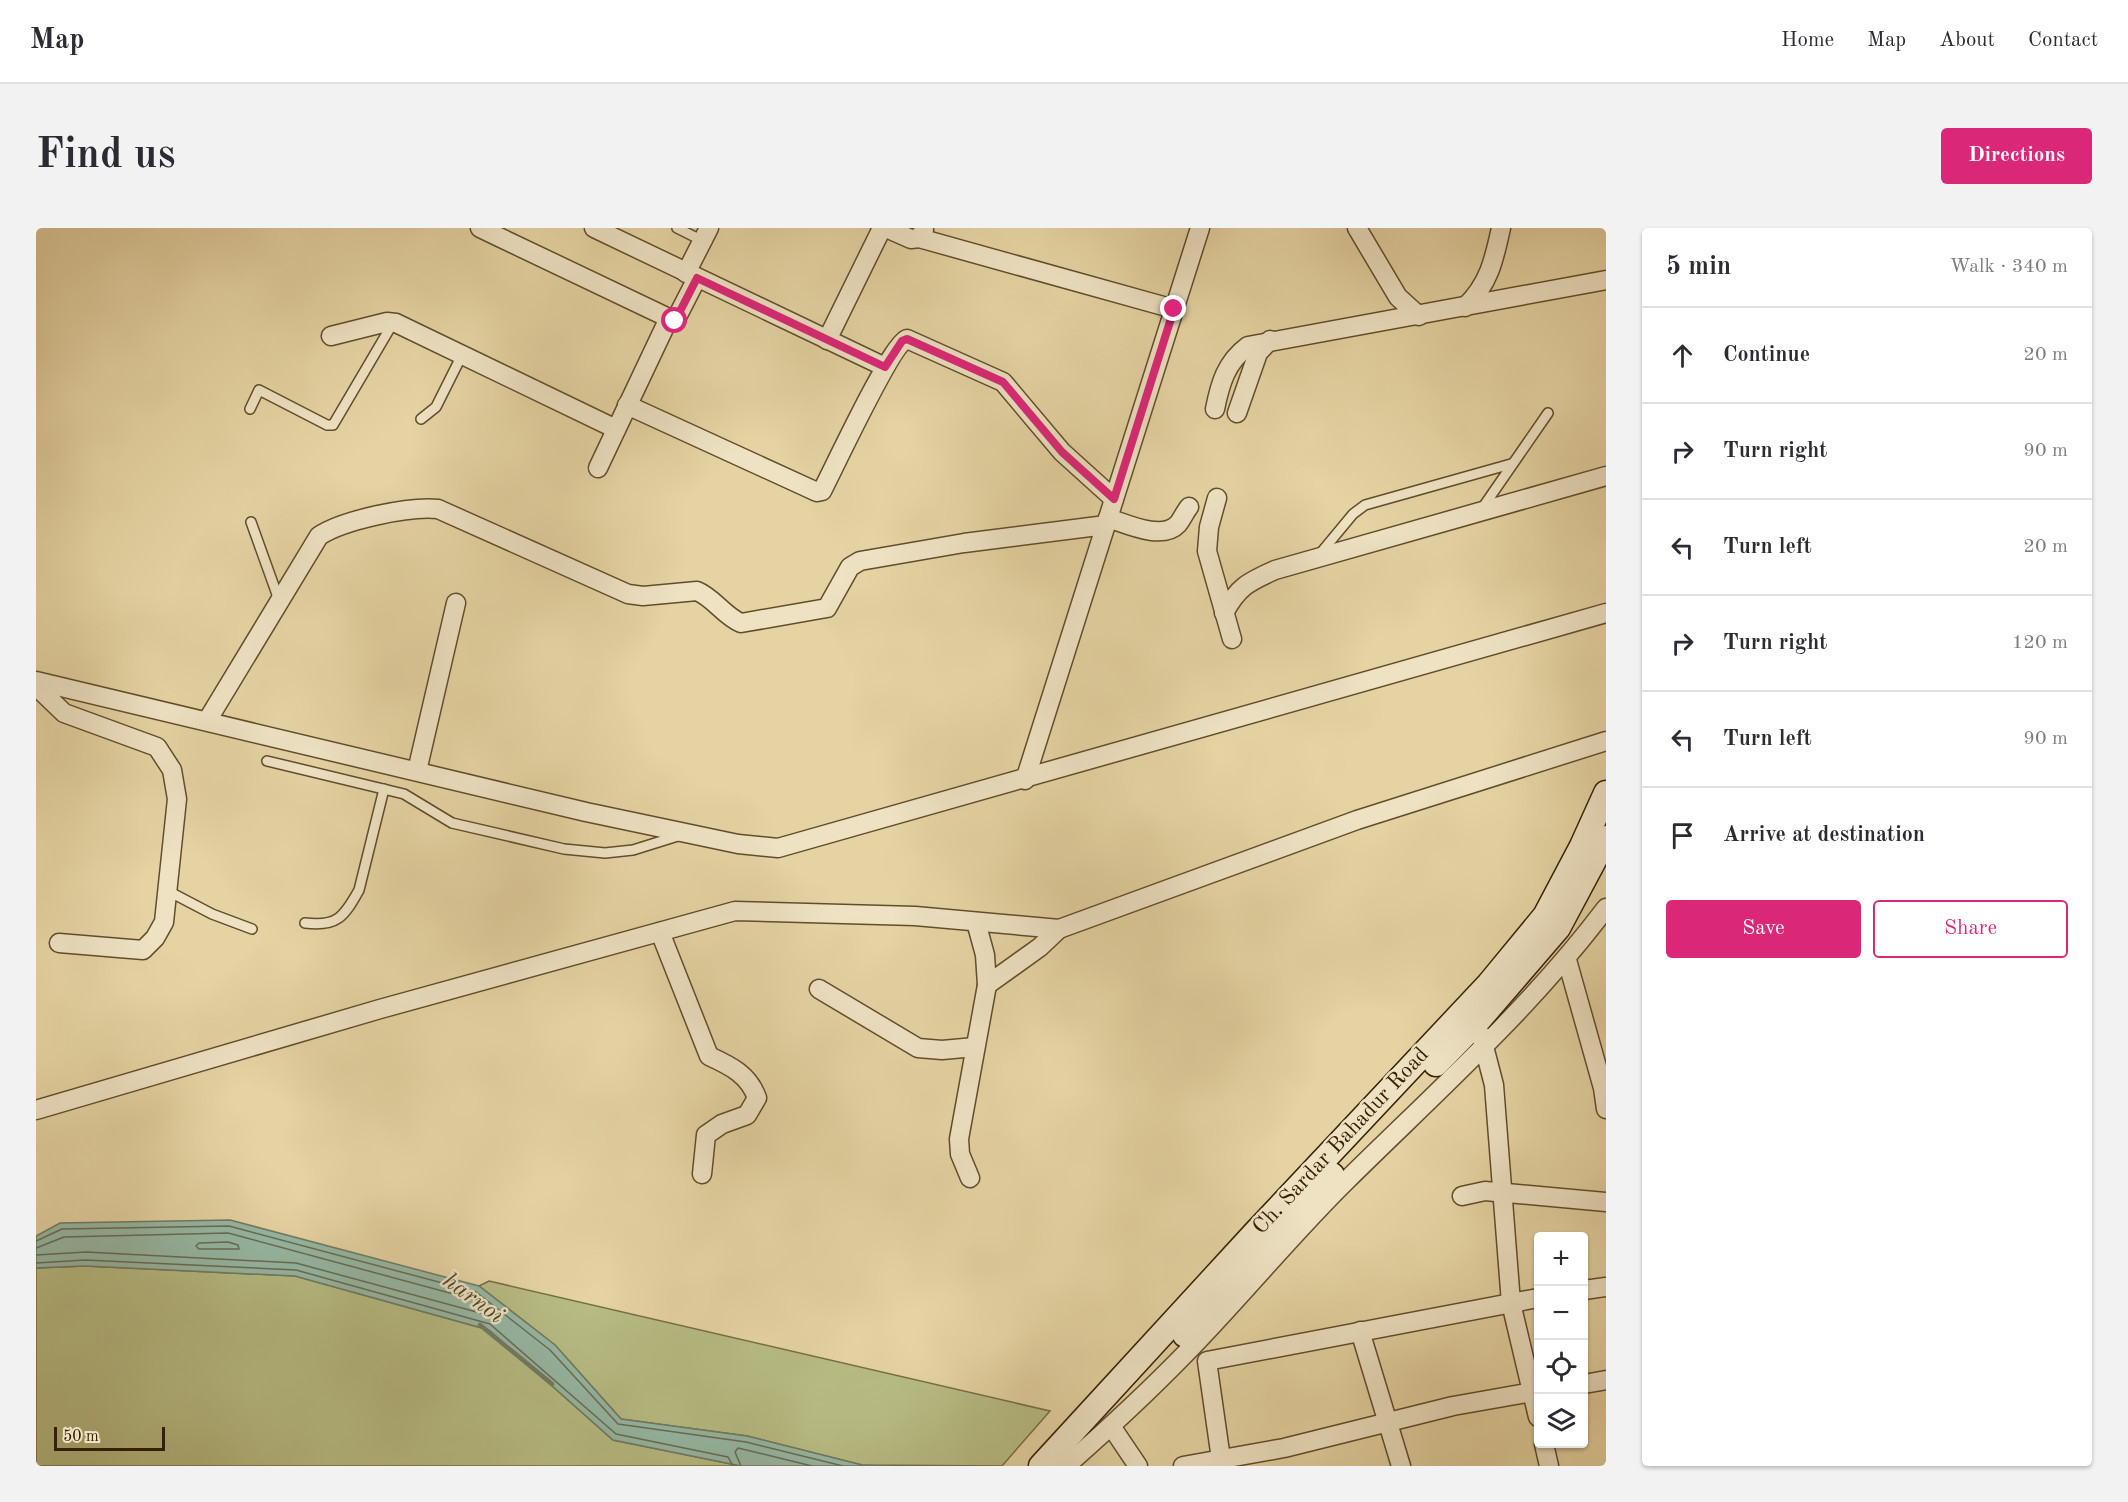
<!DOCTYPE html>
<html lang="en">
<head>
<meta charset="utf-8">
<style>
	body { margin:0; font-family:"Old Standard TT",serif; background:#f2f2f3; color:#2b2b33 }
	.controls { position:absolute; right:18px; bottom:18px; display:grid; overflow:hidden; border-radius:6px; box-shadow:0 2px 4px #0004 }
	.controls button { width:54px; height:54px; display:grid; place-items:center; padding:0; border:0; border-bottom:2px solid #e1e1e2; background:#fff; color:#2b2b33; font:30px sans-serif }
	.scale { position:absolute; left:18px; bottom:15px; width:111px; box-sizing:border-box; padding-left:6px; border:3px solid #372003; border-top:0; font-size:16px; line-height:21px; white-space:nowrap; color:#372003; -webkit-text-stroke:4px #eee2c3; paint-order:stroke }
	.stop { position:absolute; width:18px; height:18px; margin:-14px; border:4px solid #db2777; border-radius:50%; background:#fff }
	.stop.end { background:#db2777; border-color:#fff; box-shadow:0 2px 6px #0008 }
	.list { margin:0; padding:0; list-style:none }
	h2 { display:flex; justify-content:space-between; align-items:center; height:78px; margin:0; padding:0 24px; font-size:26px }
	h2 small { font-size:20px; font-weight:400; color:#7c7c81 }
	.list li { display:grid; grid-template-columns:39px 1fr auto; gap:18px; align-items:center; box-sizing:border-box; height:96px; padding:0 24px; border-top:2px solid #e1e1e2 }
	.list b { display:block; font-size:22px; white-space:nowrap }
	.list em { font-size:20px; font-style:normal; color:#7c7c81 }
	.actions { display:flex; gap:12px; padding:18px 24px }
	.actions a { flex:1; padding:14px 0; border:2px solid #db2777; border-radius:6px; text-align:center; font-size:21px; color:#db2777 }
	.actions .main { background:#db2777; color:#fff }
	.icon { flex:none; width:33px; height:33px; fill:none; stroke:currentColor; stroke-width:2; stroke-linecap:round; stroke-linejoin:round }
	.map { position:relative; flex:none; width:1570px; height:1238px; overflow:hidden; border-radius:6px }
	header { display:flex; align-items:center; gap:36px; box-sizing:border-box; height:84px; padding:0 30px; background:#fff; border-bottom:2px solid #e1e1e2 }
	header strong { font-size:28px }
	nav { display:flex; gap:33px; margin-inline-start:auto; font-size:21px }
	.intro { display:flex; align-items:center; justify-content:space-between; box-sizing:border-box; height:144px; padding:0 36px }
	h1 { margin:0; font-size:42px }
	.button { padding:15px 27px; border-radius:6px; background:#db2777; color:#fff; font-size:21px; font-weight:700 }
	main { display:flex; gap:36px; padding:0 36px }
	aside { flex:1; background:#fff; border-radius:6px; box-shadow:0 2px 4px #0004 }
	.map>svg:first-child { display:block }
</style>
</head>
<body>
<header>
<strong>Map</strong>
<nav><a>Home</a><a>Map</a><a>About</a><a>Contact</a></nav>
</header>
<div class="intro"><h1>Find us</h1><a class="button">Directions</a></div>
<main>
<div class="map">
<svg width="1570" height="1238" viewBox="0 0 1570 1238">
	<rect width="100%" height="100%" fill="#e5d3a3"/>
	<filter id="stains"><feTurbulence type="fractalNoise" baseFrequency=".00333" numOctaves="4"/><feColorMatrix values="0 0 0 0 .2 0 0 0 0 .09 0 0 0 0 .02 0 0 0 .5 -.17"/></filter>
	<radialGradient id="worn" r=".72"><stop offset=".6" stop-color="#630" stop-opacity="0"/><stop offset="1" stop-color="#630" stop-opacity=".3"/></radialGradient>
	<g fill="#b7bc84" stroke="#776e44" stroke-width="1.5">
		<polygon points="49,1038 259,1048 453,1102 577,1212 705,1238 0,1238 0,1040"/>
		<polygon points="453,1053 1014,1183 966,1238 826,1237 711,1208 585,1191 519,1117 443,1058"/>
	</g>
	<polygon fill="#96b8a5" stroke="#707b64" stroke-width="1.5" points="194,992 443,1058 519,1117 585,1191 711,1208 826,1237 844,1238 705,1238 577,1212 453,1102 259,1048 49,1038 0,1040 0,1008 24,995"/>
	<g fill="none" stroke-linecap="round" stroke-linejoin="round">
		<g stroke="#666c54" stroke-width="1.5">
			<polyline points="0,1013 26,1001 193,998 440,1064 514,1122 582,1196 710,1214 807,1238"/>
			<polygon points="192,1014 202,1017 203,1021 163,1021 160,1018 163,1015"/>
			<polyline points="0,1020 28,1009 192,1005 436,1071 451,1084 448,1086 260,1035 50,1024 0,1027"/>
			<polyline points="0,1035 49,1032 260,1042 454,1096 580,1206 692,1229 697,1238"/>
			<polyline points="705,1238 699,1224 702,1220 776,1238"/>
		</g>
		<polyline stroke="#707b64" stroke-width="4.5" points="444,1097 516,1156"/>
		<g stroke="#624d2b" stroke-width="12">
			<g id="service">
				<polyline points="641,0 667,13"/>
				<polyline points="214,181 223,162 291,197 297,197 357,95"/>
				<polyline points="385,191 400,179 426,127"/>
				<polyline points="1445,282 1512,185"/>
				<polyline points="215,294 243,372"/>
				<polyline points="1283,327 1317,286 1329,277 1475,236"/>
				<polyline points="231,533 368,566 416,595 528,621 569,625 597,622 645,607"/>
				<polyline points="132,663 176,686 216,701"/>
				<path d="M269 695C301 699 308 689 323 662L348 561"/>
			</g>
		</g>
		<g stroke="#624d2b" stroke-width="21">
			<g id="minor">
				<polyline points="444,0 639,93 661,50"/>
				<polyline points="558,0 849,139"/>
				<polyline points="850,0 875,11 883,10 888,2"/>
				<polyline points="1321,0 1362,69 1383,88"/>
				<polyline points="883,10 1138,81"/>
				<polyline points="650,45 673,0"/>
				<path d="M1429 79C1453 56 1458 32 1465 0"/>
				<polyline points="295,108 351,94 360,95 580,201"/>
				<polyline points="791,112 846,0"/>
				<path d="M591 177 781 264 786 263C798 240 855 117 871 111L967 154 1026 224 1078 271"/>
				<path d="M1179 181C1184 156 1190 134 1212 118L1570 52"/>
				<polyline points="1201,185 1222,125 1234,112"/>
				<polyline points="562,240 633,90"/>
				<polyline points="1181,270 1173,299 1171,323 1196,411"/>
				<path d="M1072 290C1091 296 1126 313 1142 296 1146 291 1149 284 1153 279"/>
				<path d="M1188 385C1202 359 1212 354 1239 342L1570 248"/>
				<polyline points="0,453 550,584 702,616 742,620 1570,385"/>
				<polyline points="0,458 28,485 121,519 136,542 141,571 128,694 119,710 107,722 23,715"/>
				<path d="M171 493 283 308C307 292 373 278 402 281L592 366 607 368 661 363C678 370 688 388 705 395L791 380 814 339 824 333 928 315 1070 297"/>
				<polyline points="381,543 420,375"/>
				<polyline points="989,552 1164,0"/>
				<path d="M624 704 673 828C695 838 713 847 721 870L711 887 686 896 670 907 666 946"/>
				<polyline points="1531,732 1567,860 1570,881"/>
				<polyline points="951,757 1004,719 1023,701"/>
				<polyline points="783,761 882,820 906,822 939,819"/>
				<polyline points="1445,807 1458,857 1475,1075 1502,1189"/>
				<polyline points="0,882 344,781 699,683 879,688 1023,701 1321,592 1570,513"/>
				<polyline points="934,950 924,926 923,911 951,757 949,727 940,694"/>
				<polyline points="1426,968 1449,963 1570,974"/>
				<polyline points="1548,1062 1570,1059"/>
				<polyline points="1324,1103 1365,1238"/>
				<polyline points="1548,1156 1570,1152"/>
				<polyline points="1075,1198 1102,1238"/>
				<polyline points="1508,1216 1513,1238"/>
				<path d="M1030 1238C1071 1202 1111 1165 1149 1126 1204 1070 1254 1008 1310 953 1399 865 1494 781 1570 680"/>
				<polyline points="1147,1238 1248,1220 1417,1178 1502,1163"/>
				<polyline points="1186,1238 1171,1133 1502,1070"/>
			</g>
		</g>
		<g stroke="#372003" stroke-width="27">
			<g id="secondary">
				<polyline points="1400,836 1441,794 1522,700 1570,610"/>
				<polyline points="1149,1107 1296,947"/>
				<polyline points="1005,1238 1219,1005 1453,756 1509,688 1546,618 1570,565"/>
			</g>
		</g>
		<use href="#service" stroke="#eee2c3" stroke-width="9"/>
		<use href="#minor" stroke="#eee2c3" stroke-width="18"/>
		<use href="#secondary" stroke="#eee2c3" stroke-width="24"/>
	</g>
	<g fill="none" stroke-linecap="round" stroke-linejoin="round">
		<polyline stroke="#db2777" stroke-width="8" points="639,93 661,50 849,139 866,113 871,111 967,154 1026,224 1078,271 1138,81"/>
	</g>
	<g text-anchor="middle" dominant-baseline="central" stroke-width="5" stroke-linejoin="round" paint-order="stroke">
		<g font-size="22" fill="#372003" stroke="#eee2c3">
			<text transform="translate(1305 913) rotate(-47)">Ch. Sardar Bahadur Road</text>
		</g>
		<g font-size="24" font-style="italic" fill="#4f462c" stroke="#eee2c3">
			<text transform="translate(437 1071) rotate(36)">harnoi</text>
		</g>
	</g>
	<rect width="100%" height="100%" filter="url(#stains)"/>
	<rect width="100%" height="100%" fill="url(#worn)"/>
</svg>
<div class="controls">
<button>+</button>
<button>−</button>
<button><svg class="icon" aria-label="locate" viewBox="0 0 24 24"><circle cx="12" cy="12" r="6"/><path d="M12 2v4M12 18v4M2 12h4M18 12h4"/></svg></button>
<button><svg class="icon" aria-label="layers" viewBox="0 0 24 24"><path d="M12 4l9 5-9 5-9-5zM3 14l9 5 9-5"/></svg></button>
</div>
<div class="scale">50 m</div>
<div class="stop" style="left:639px;top:93px"></div>
<div class="stop end" style="left:1138px;top:81px"></div>
</div>
<aside>
<h2>5 min<small>Walk · 340 m</small></h2>
<ul class="list">
<li><svg class="icon" aria-label="ahead" viewBox="0 0 24 24"><path d="M12 20V5M6 11l6-6 6 6"/></svg><div><b>Continue</b></div><em>20 m</em></li>
<li><svg class="icon" aria-label="right" viewBox="0 0 24 24"><path d="M7 20v-9h11M14 6l5 5-5 5"/></svg><div><b>Turn right</b></div><em>90 m</em></li>
<li><svg class="icon" aria-label="left" viewBox="0 0 24 24"><path d="M17 20v-9H6M10 6l-5 5 5 5"/></svg><div><b>Turn left</b></div><em>20 m</em></li>
<li><svg class="icon" aria-label="right" viewBox="0 0 24 24"><path d="M7 20v-9h11M14 6l5 5-5 5"/></svg><div><b>Turn right</b></div><em>120 m</em></li>
<li><svg class="icon" aria-label="left" viewBox="0 0 24 24"><path d="M17 20v-9H6M10 6l-5 5 5 5"/></svg><div><b>Turn left</b></div><em>90 m</em></li>
<li><svg class="icon" aria-label="arrive" viewBox="0 0 24 24"><path d="M6 21V4h12l-3 4 3 4H6"/></svg><div><b>Arrive at destination</b></div></li>
</ul>
<div class="actions"><a class="main">Save</a><a>Share</a></div>
</aside>
</main>
</body>
</html>
